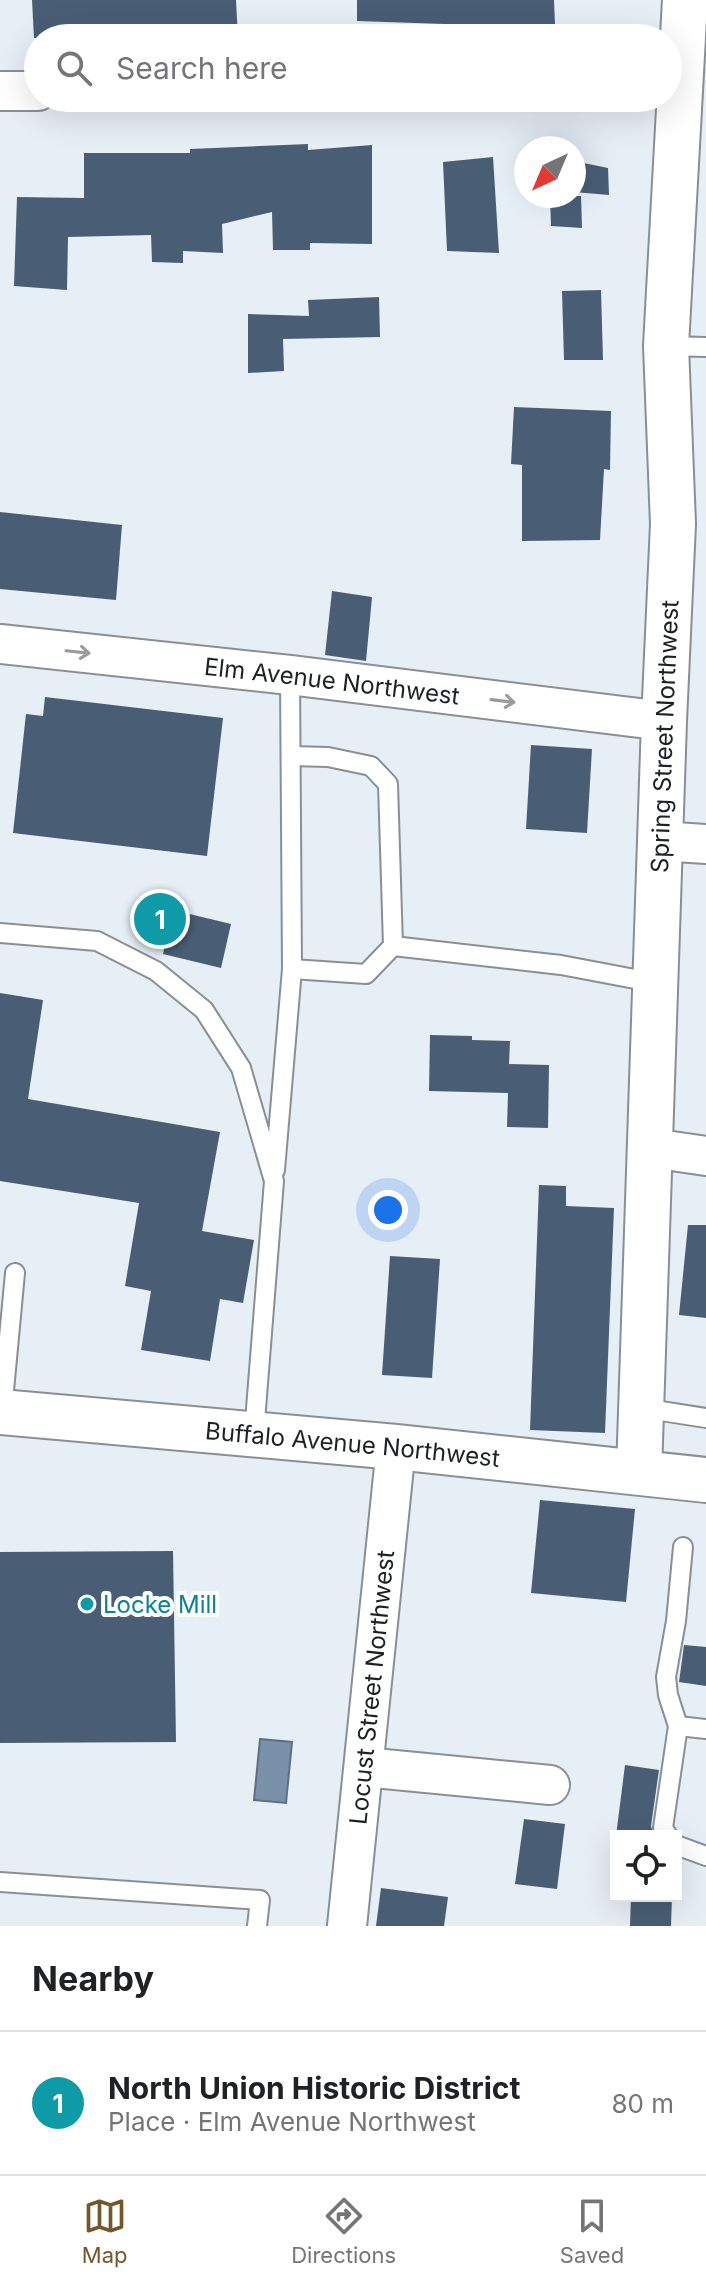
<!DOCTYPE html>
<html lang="en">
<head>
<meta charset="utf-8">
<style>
	body { margin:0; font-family:Inter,sans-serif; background:#f6f6f6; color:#202124 }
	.controls { position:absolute; right:24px; bottom:24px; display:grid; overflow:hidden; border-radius:0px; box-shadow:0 8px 32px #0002 }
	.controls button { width:72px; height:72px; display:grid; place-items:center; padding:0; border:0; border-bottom:2px solid #e0e0e0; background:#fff; color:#202124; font:40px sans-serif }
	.compass { position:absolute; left:514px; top:136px; width:72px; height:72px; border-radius:50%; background:#fff; box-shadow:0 8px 32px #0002; rotate:224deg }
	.you { position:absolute; left:388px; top:1210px; width:28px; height:28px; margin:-20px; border:6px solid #fff; border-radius:50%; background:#1a73e8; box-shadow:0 0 0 12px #1a73e833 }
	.badge { display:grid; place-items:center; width:52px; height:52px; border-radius:50%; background:#74582b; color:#fff; font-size:26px; font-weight:700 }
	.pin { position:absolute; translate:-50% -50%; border:4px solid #fff; box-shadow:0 2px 8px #0006 }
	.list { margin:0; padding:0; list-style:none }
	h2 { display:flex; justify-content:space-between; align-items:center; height:104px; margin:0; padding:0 32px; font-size:34px }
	h2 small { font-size:26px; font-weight:400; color:#757577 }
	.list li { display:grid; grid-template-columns:52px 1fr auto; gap:24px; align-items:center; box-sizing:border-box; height:144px; padding:0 32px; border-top:2px solid #e0e0e0 }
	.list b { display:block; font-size:30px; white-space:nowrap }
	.list p { margin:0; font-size:26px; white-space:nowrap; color:#757577 }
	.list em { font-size:26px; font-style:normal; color:#757577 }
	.icon { flex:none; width:44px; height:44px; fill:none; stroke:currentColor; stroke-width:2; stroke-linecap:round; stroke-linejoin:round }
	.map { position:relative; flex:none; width:706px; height:1926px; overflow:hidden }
	.search { position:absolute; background:#fff; box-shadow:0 8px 32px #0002; left:24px; right:24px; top:24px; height:88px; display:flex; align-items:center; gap:20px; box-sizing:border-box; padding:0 28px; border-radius:44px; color:#757577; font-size:30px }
	.sheet { height:248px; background:#fff }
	nav { display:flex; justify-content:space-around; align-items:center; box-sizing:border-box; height:112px; border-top:2px solid #e0e0e0; background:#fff; font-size:22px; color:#757577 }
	nav a { display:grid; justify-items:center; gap:4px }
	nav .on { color:#74582b }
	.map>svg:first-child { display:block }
</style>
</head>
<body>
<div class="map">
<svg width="706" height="1926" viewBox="0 0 706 1926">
	<rect width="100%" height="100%" fill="#e6eef6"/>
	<polygon fill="#7a91aa" stroke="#5e6f82" stroke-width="2" points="260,1739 292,1742 286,1803 254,1800"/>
	<g fill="#495e75">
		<polygon points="32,0 236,0 238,38 34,38"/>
		<polygon points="357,0 554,0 555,24 503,26 357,21"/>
		<polygon points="308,144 308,150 372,145 372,244 310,243 310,250 273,250 272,212 222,224 223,253 183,251 183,263 152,262 151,235 68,237 67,290 14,286 17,197 84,198 84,153 190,153 190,149"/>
		<polygon points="493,157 499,253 447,251 443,162"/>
		<polygon points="574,161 608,168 609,195 574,192"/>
		<polygon points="550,196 581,196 582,228 551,226"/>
		<polygon points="601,290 603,360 564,360 562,291"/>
		<polygon points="379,297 380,337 283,339 284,371 248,373 248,314 309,316 308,300"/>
		<polygon points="514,407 611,411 610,470 604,469 600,540 522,541 522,465 511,464"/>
		<polygon points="0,512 122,525 116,600 0,589"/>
		<polygon points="332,591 372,597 366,661 325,655"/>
		<polygon points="45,697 223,718 207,856 13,833 26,714 43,716"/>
		<polygon points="531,745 592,749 587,833 526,829"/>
		<polygon points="173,910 231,924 221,968 163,954"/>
		<polygon points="0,993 43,1000 28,1099 220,1132 202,1231 254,1240 243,1303 220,1299 210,1361 141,1350 151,1291 125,1286 139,1203 0,1181"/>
		<polygon points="430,1035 472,1036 472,1040 510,1041 509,1064 549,1065 548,1128 507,1127 508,1093 429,1091"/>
		<polygon points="539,1185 566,1186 566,1206 614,1208 605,1433 530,1430"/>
		<polygon points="688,1225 706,1225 706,1318 679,1315"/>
		<polygon points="390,1256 440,1259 432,1378 382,1375"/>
		<polygon points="540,1500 635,1509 626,1602 531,1593"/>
		<polygon points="173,1551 176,1742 0,1743 0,1552"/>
		<polygon points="684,1645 706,1647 706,1686 679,1682"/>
		<polygon points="625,1765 659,1770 651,1826 654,1836 616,1836"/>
		<polygon points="524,1819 565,1824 557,1889 515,1884"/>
		<polygon points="381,1888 448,1897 444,1926 376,1926"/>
		<polygon points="631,1896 672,1896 671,1926 630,1926"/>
	</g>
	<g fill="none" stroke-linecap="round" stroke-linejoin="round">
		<g stroke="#888f97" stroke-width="22">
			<g id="service">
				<polyline points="666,346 706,347"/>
				<polyline points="291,756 328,757 371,766 388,784 393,946"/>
				<polyline points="0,933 97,941 156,971 204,1010 241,1068 274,1181 254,1434"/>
				<polyline points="292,969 366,974 393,946 561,965 656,983"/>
				<polyline points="275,1170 292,969 290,675"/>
				<polyline points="642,1408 706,1418"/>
				<polyline points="2,1412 15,1273"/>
				<polyline points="678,1726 706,1729"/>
				<polyline points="668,1836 663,1828 678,1726 668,1695 666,1677 676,1621 683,1547"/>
				<polyline points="676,1845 706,1856"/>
				<polyline points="0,1882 260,1900 257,1926"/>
			</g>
		</g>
		<g stroke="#888f97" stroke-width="42">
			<g id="minor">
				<polyline points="0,91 38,91"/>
				<path id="s1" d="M0 644 290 675 664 721"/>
				<polyline points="660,841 706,844"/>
				<polyline points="651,1148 706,1156"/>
				<polyline points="364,1767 550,1785"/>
				<path id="s2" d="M347 1926 396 1447"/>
			</g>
		</g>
		<g stroke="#888f97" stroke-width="48">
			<g id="tertiary">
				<path id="s3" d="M0 1412 396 1447 706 1480"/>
				<path id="s4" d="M639 1472 664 721 673 524 666 346 685 0"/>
			</g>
		</g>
		<use href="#service" stroke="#fff" stroke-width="18"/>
		<use href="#minor" stroke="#fff" stroke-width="38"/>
		<use href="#tertiary" stroke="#fff" stroke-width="44"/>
	</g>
	<defs><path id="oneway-shaft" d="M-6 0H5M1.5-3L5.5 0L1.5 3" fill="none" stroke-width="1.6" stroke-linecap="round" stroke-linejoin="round" transform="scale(2)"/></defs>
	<g stroke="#9a9b9c">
		<use href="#oneway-shaft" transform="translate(78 652) rotate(6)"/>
		<use href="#oneway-shaft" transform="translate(503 701) rotate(7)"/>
	</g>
	<circle fill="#0f9aa8" stroke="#fff" stroke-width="3" cx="87" cy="1604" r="8"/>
	<g text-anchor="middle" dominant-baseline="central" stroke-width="8" stroke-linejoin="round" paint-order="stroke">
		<g font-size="24" fill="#1e2124" stroke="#fff">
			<text stroke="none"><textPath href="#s1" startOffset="334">Elm Avenue Northwest</textPath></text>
			<text stroke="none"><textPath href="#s4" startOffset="736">Spring Street Northwest</textPath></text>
			<text stroke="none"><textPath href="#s3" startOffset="354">Buffalo Avenue Northwest</textPath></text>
			<text stroke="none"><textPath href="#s2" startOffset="240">Locust Street Northwest</textPath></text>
		</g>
		<g font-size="24" fill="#0d838f" stroke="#fff" text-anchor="start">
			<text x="103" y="1604">Locke Mill</text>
		</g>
	</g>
</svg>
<div class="controls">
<button><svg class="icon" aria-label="locate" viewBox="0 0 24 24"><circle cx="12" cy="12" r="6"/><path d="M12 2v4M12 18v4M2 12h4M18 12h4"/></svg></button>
</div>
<svg class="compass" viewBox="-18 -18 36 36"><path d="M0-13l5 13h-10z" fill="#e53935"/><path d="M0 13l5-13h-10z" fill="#757577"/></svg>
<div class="you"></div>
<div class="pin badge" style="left:160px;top:919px;background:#0f9aa8">1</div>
<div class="search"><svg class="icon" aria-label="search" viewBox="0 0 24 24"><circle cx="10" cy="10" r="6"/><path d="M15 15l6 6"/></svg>Search here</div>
</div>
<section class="sheet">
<h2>Nearby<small></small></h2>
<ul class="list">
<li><span class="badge" style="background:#0f9aa8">1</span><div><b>North Union Historic District</b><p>Place · Elm Avenue Northwest</p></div><em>80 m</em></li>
</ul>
</section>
<nav>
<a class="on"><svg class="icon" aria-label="map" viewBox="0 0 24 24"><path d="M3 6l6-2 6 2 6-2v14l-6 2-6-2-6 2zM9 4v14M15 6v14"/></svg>Map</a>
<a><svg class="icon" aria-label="directions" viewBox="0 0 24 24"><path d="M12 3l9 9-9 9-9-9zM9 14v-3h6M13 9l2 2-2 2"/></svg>Directions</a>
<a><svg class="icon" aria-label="saved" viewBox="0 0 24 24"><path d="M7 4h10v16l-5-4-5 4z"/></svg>Saved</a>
</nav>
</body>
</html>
